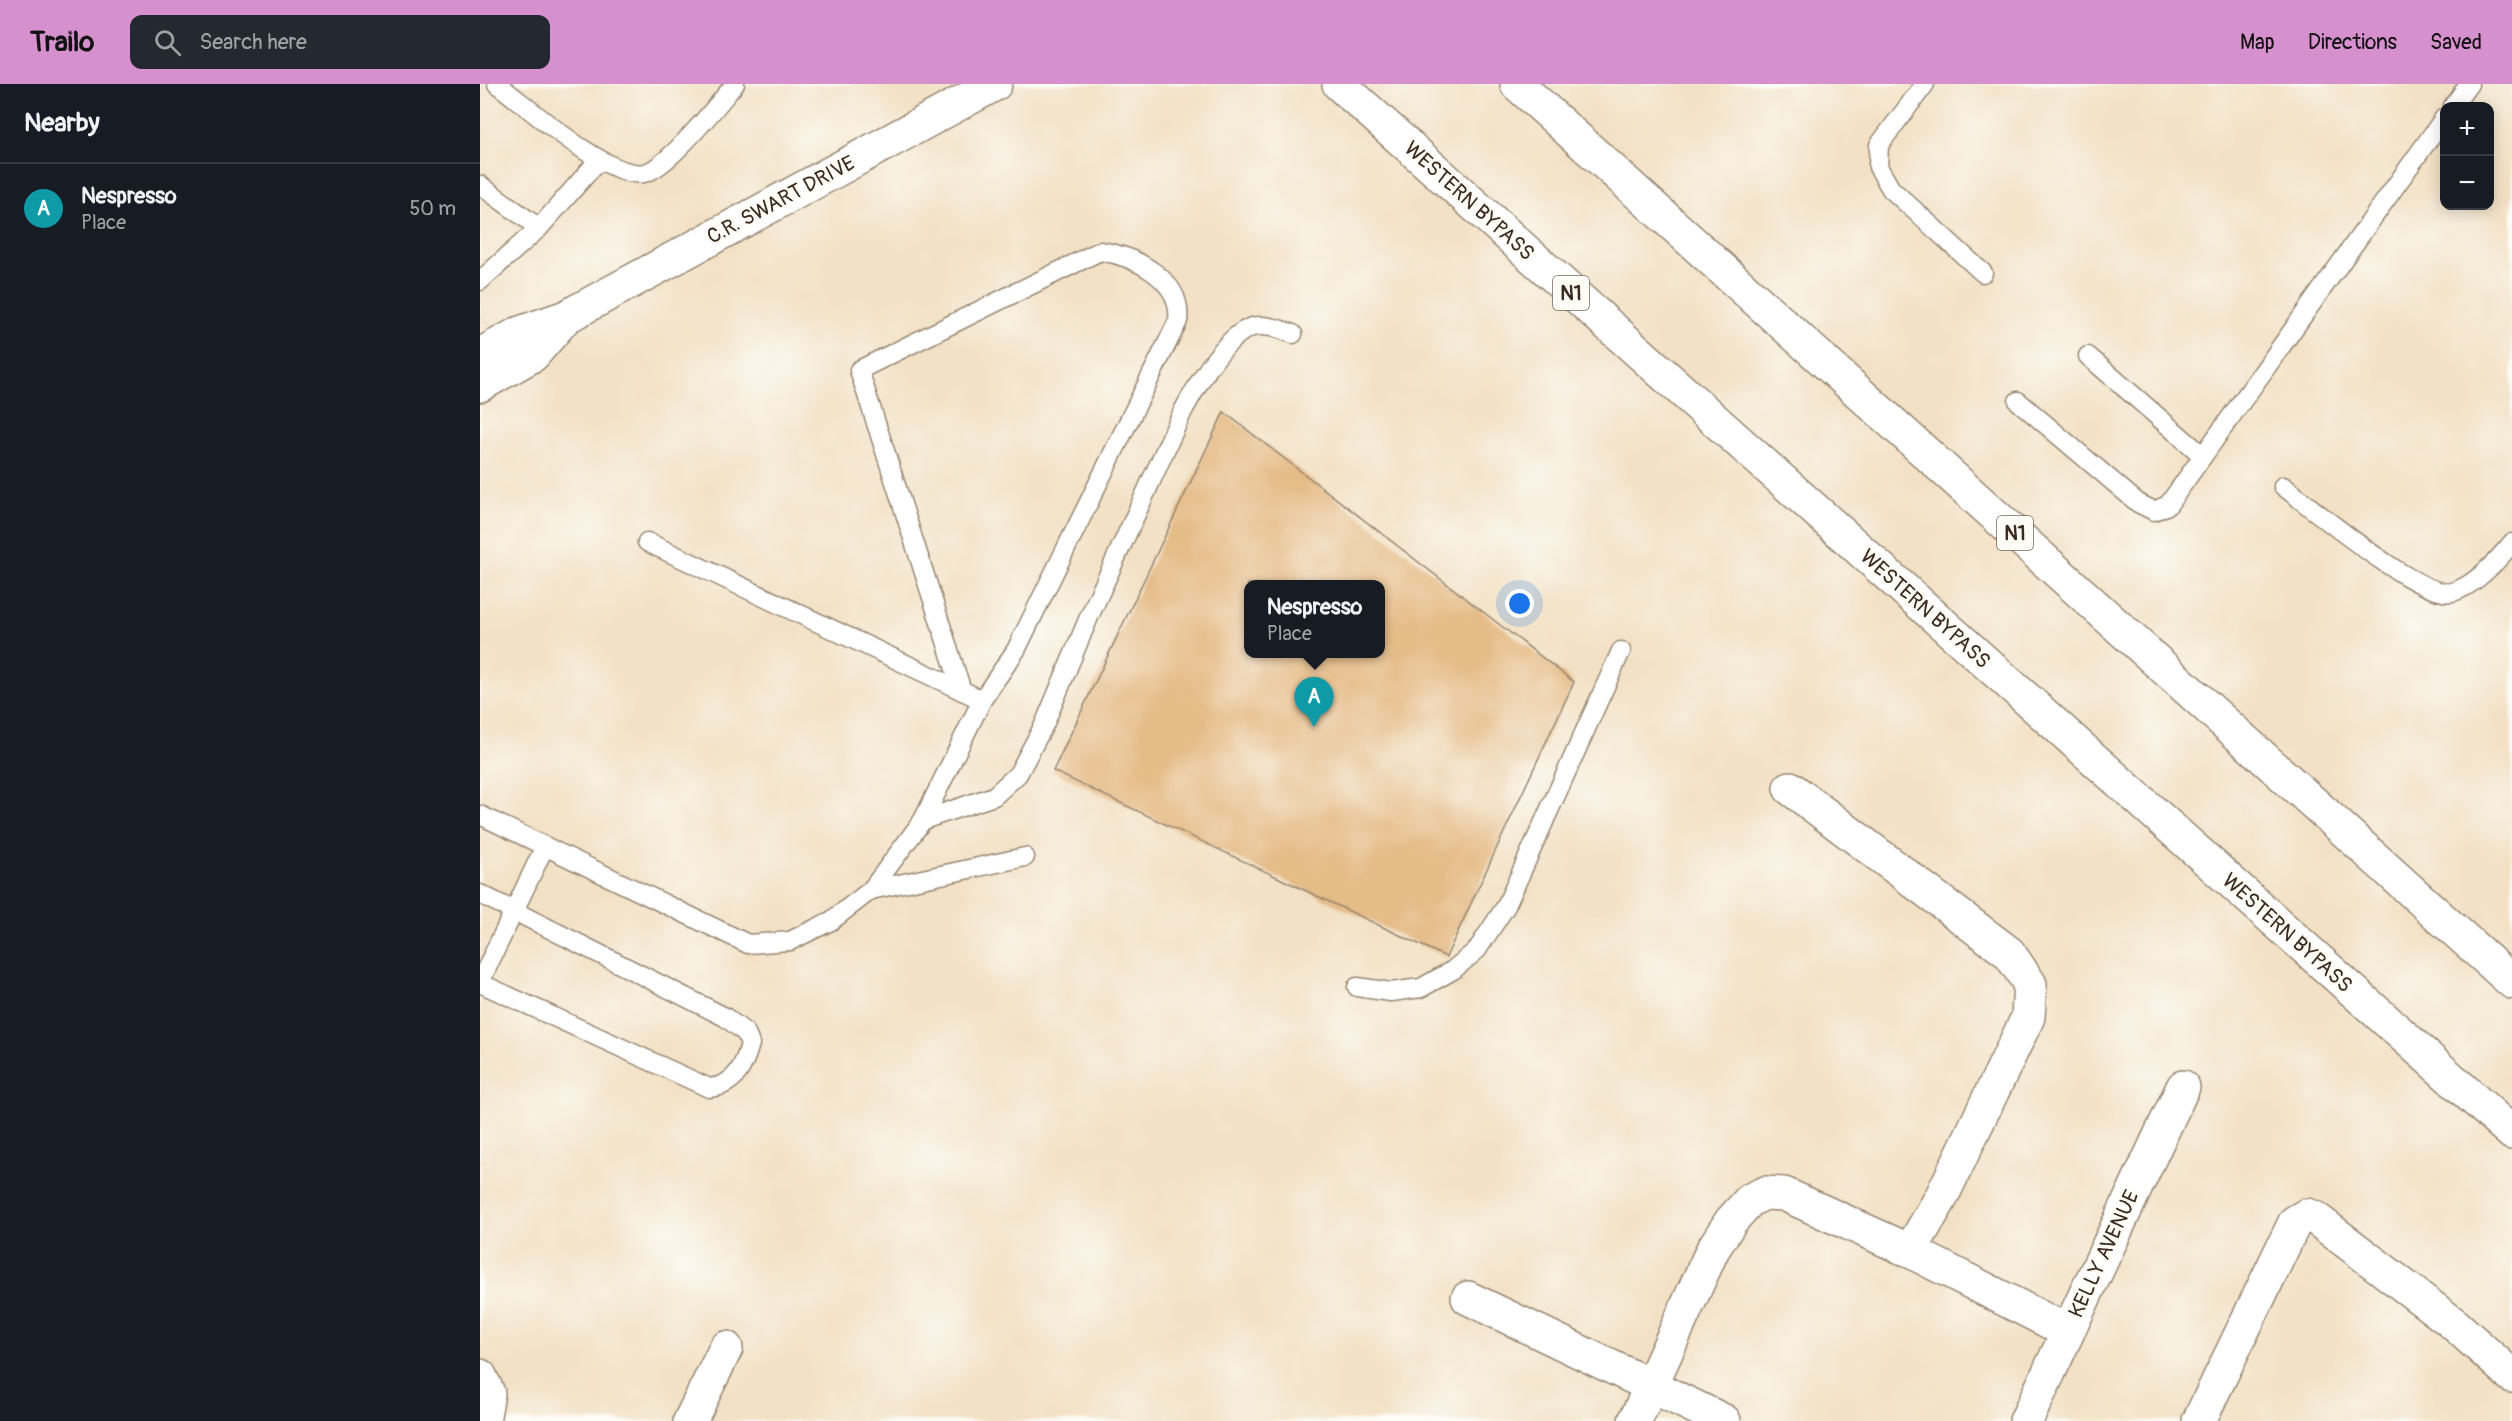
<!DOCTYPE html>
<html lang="en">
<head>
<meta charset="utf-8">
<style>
	body { margin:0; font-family:Pangolin,sans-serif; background:#242831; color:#f1f3f6 }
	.controls { position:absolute; right:18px; top:18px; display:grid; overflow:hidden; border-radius:12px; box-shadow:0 3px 15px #0003 }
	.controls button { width:54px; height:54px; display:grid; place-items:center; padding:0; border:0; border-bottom:2px solid #363941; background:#171b24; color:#f1f3f6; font:30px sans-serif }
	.you { position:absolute; left:1040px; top:520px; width:21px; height:21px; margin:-15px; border:4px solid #fff; border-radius:50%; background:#1a73e8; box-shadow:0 0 0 9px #1a73e833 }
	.badge { display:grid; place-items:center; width:39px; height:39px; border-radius:50%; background:#d690ce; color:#fff; font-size:20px; font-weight:700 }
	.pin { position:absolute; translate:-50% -50px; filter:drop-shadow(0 2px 3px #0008) }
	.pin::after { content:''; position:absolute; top:32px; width:21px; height:18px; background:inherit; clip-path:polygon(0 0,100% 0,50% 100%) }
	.popup { position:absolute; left:764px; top:496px; width:141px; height:78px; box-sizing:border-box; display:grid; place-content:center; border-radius:12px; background:#171b24; filter:drop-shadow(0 2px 4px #0005); font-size:20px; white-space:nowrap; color:#9ea1a6 }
	.popup b { font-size:22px; color:#f1f3f6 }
	.popup::after { content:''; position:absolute; left:50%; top:100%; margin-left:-12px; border:12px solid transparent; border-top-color:#171b24 }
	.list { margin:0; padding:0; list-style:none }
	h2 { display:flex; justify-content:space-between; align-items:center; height:78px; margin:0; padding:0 24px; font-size:26px }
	h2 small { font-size:20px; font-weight:400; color:#9ea1a6 }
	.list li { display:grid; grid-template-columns:39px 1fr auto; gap:18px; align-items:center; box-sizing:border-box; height:90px; padding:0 24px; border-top:2px solid #363941 }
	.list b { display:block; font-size:22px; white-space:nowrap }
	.list p { margin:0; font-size:20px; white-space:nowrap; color:#9ea1a6 }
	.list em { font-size:20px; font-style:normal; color:#9ea1a6 }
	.icon { flex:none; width:33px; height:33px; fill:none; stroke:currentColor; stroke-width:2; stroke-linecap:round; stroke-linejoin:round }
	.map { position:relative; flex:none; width:2032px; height:1337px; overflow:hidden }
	header { display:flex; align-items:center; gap:36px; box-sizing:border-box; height:84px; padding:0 30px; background:#d690ce; color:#111 }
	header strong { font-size:28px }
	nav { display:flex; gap:33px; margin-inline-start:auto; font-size:21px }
	.search { width:420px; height:54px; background:#242831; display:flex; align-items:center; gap:15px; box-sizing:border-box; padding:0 21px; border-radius:12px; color:#9ea1a6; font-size:22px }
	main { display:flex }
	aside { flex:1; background:#171b24 }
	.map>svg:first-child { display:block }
</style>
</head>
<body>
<header>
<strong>Trailo</strong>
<div class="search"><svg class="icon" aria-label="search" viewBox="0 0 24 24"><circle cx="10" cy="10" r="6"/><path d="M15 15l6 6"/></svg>Search here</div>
<nav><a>Map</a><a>Directions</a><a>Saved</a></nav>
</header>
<main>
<aside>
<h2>Nearby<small></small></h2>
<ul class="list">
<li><span class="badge" style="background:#0f9aa8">A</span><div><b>Nespresso</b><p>Place</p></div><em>50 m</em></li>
</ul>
</aside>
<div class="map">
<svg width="2032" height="1337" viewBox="0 0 2032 1337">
	<rect width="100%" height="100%" fill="#fdfcf7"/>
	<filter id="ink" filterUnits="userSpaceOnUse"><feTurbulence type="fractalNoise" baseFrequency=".0167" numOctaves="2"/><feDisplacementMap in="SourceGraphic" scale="12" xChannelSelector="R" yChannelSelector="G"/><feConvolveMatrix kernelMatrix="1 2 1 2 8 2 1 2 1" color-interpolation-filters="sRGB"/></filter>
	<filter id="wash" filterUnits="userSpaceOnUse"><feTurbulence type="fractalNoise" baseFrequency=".008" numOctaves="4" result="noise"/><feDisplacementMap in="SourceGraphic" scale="24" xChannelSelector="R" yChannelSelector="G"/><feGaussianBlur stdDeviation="1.35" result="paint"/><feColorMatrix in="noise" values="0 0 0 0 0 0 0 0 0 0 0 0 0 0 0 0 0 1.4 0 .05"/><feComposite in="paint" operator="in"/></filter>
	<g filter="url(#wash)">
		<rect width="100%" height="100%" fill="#f2e1c5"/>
		<g id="blocks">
			<path fill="#e5bb86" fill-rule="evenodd" d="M744 328 1094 598 966 873 573 687ZM768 500H900V570H768Z"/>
		</g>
	</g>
	<g filter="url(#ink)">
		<use href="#blocks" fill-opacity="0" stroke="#968672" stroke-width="1.5"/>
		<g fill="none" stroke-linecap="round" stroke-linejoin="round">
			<g stroke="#968672" stroke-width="21">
				<g id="service">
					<path d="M17 0C47 22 129 96 164 89 187 85 238 20 255 0"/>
					<polyline points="1445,0 1399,61 1398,83 1411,105 1503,189"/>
					<polyline points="1973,22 1989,0"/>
					<polyline points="0,101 59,144 0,197"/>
					<polyline points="59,144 118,77"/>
					<polyline points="1608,272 1723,372"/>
					<polyline points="1538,317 1658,419 1674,427 1688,421 1964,34"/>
					<path d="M1803 402C1831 423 1941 516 1972 508 1993 503 2018 476 2032 459"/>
					<path d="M482 607 379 286 620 167C654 172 703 195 698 237L536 566 502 616"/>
					<polyline points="0,731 268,860 310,857 351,837 391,806 443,736 502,616 167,458"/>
					<path d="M443 736 514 712 538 690 564 641 609 533 703 327C717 302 740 259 767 245 781 238 800 245 813 250"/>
					<polyline points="391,806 545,773"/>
					<path d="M0 810 245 933 266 949 270 960C264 982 255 1002 229 1004L0 899"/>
					<polyline points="0,898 65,762"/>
					<polyline points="877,903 911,908 941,904 973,886 997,866 1026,822 1141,567"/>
				</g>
			</g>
			<g stroke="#968672" stroke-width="36">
				<g id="minor">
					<polyline points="1310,704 1529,869 1550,900 1548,933 1461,1114 1430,1167"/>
					<polyline points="988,1214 1244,1337"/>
					<polyline points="0,1292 8,1309 3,1337"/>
					<polyline points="210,1337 246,1264"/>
					<polyline points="1155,1337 1233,1165 1251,1137 1270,1116 1285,1109 1304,1110 1430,1167 1587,1247"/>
					<polyline points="1546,1337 1703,1003"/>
					<polyline points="1719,1337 1815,1138 1827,1131 1835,1134 1974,1240 2032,1292"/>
				</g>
			</g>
			<g stroke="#968672" stroke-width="36">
				<g id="tertiary">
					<polyline points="0,271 40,249 86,233 515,0"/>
					<polyline points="0,301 53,271 85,234"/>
				</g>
			</g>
			<g stroke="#968672" stroke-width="36">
				<g id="motorway">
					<polyline points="859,0 2032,1049"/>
					<polyline points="1037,0 2032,898"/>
				</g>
			</g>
			<use href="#service" stroke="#fff" stroke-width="18"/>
			<use href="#minor" stroke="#fff" stroke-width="33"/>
			<use href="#tertiary" stroke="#fff" stroke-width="33"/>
			<use href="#motorway" stroke="#fff" stroke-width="33"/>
		</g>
	</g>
	<g text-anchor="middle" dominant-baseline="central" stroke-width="5" stroke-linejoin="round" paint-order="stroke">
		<g fill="#fdfcf7" stroke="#75695f" stroke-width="1.5">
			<rect x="1073" y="192" width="36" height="34" rx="4.5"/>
			<rect x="1517" y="432" width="36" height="34" rx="4.5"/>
		</g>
		<g font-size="20" font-weight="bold" fill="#3b2a1e">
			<text x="1091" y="209">N1</text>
			<text x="1535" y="449">N1</text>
		</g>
		<g font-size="21" fill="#3b2a1e" stroke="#fdfcf7">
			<text transform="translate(301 116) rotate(-28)">C.R. SWART DRIVE</text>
			<text transform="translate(989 117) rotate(42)">WESTERN BYPASS</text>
			<text transform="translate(1445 525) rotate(42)">WESTERN BYPASS</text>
			<text transform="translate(1807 849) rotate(42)">WESTERN BYPASS</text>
			<text transform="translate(1624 1170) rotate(-65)">KELLY AVENUE</text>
		</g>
	</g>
</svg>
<div class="controls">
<button>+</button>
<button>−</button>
</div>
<div class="you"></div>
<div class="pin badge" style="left:834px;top:643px;background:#0f9aa8">A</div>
<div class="popup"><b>Nespresso</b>Place</div>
</div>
</main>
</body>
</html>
